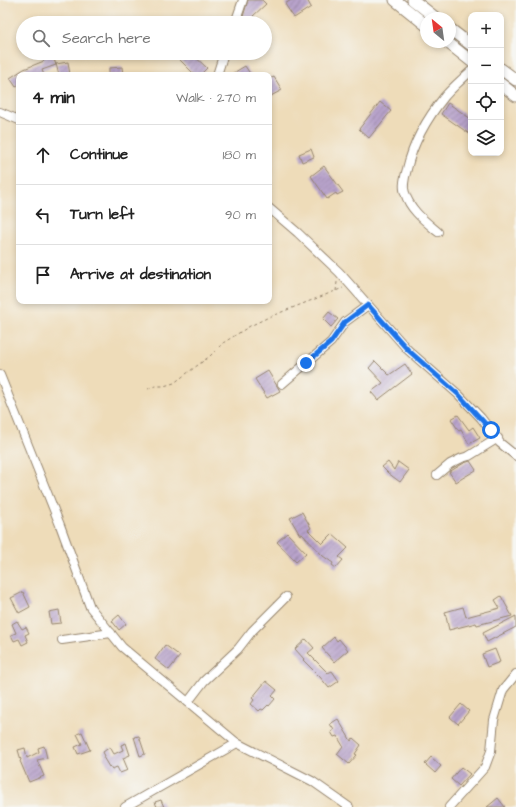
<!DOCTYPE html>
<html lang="en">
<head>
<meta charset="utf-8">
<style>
	body { margin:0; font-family:"Architects Daughter",sans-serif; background:#f6f6f6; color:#222 }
	.controls { position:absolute; right:12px; top:12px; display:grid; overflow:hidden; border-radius:8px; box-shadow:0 2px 6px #0003 }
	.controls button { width:36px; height:36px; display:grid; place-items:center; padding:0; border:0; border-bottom:1px solid #e0e0e0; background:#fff; color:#222; font:20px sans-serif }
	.compass { position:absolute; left:420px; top:12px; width:36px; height:36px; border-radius:50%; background:#fff; box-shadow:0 2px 6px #0003; rotate:331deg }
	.stop { position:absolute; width:12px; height:12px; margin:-9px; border:3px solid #1a73e8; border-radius:50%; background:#fff }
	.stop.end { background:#1a73e8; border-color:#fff; box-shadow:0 1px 4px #0008 }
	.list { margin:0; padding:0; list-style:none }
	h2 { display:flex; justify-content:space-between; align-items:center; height:52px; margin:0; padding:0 16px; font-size:17px }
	h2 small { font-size:13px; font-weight:400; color:#767676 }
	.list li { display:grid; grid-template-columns:26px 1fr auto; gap:12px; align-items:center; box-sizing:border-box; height:60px; padding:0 16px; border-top:1px solid #e0e0e0 }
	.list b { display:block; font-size:15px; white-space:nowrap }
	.list em { font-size:13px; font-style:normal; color:#767676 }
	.icon { flex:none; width:22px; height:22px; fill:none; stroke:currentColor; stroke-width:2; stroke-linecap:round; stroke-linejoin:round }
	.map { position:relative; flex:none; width:516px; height:807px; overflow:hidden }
	.search { position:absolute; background:#fff; box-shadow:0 2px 6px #0003; left:16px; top:16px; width:256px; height:44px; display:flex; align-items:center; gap:10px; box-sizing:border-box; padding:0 14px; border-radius:22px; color:#767676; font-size:15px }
	.panel { position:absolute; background:#fff; box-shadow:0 2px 6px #0003; left:16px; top:72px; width:256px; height:232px; border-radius:8px }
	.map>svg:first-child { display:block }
</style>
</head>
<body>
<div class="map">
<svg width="516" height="807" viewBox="0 0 516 807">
	<defs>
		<pattern id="building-hatch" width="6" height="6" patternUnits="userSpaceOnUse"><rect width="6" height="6" fill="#b8a3cb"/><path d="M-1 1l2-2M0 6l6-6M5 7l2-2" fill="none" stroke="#9785a4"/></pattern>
	</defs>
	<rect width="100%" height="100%" fill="#f6f6f2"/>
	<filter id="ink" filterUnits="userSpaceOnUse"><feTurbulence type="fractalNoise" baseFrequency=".025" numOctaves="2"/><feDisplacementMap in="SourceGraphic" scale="8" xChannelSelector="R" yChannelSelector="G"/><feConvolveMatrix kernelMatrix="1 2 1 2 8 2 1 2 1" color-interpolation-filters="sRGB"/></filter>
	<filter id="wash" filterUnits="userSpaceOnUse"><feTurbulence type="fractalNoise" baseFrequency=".012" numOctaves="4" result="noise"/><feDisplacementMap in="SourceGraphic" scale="16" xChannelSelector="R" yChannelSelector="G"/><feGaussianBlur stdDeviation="0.9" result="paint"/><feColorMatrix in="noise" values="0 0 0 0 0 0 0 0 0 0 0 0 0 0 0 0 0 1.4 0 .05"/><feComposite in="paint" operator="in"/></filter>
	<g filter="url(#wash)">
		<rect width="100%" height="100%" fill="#eedcb9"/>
		<g id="blocks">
			<g fill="url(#building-hatch)">
				<polygon points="248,0 262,0 266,4 253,16 259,23 241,23"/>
				<polygon points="291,0 307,0 311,7 294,18 285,4"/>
				<polygon points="216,16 230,22 230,23 213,23"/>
				<polygon points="49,53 52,53 56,65 42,70 44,75 19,75 19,85 16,87 10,78 24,69 44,61 42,56"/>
				<polygon points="183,53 191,53 207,68 200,75 195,75 178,58"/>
				<polygon points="68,62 70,75 59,75 56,64"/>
				<polygon points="245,66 251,75 230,75"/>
				<polygon points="122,67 123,75 109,75 109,68"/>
				<polygon points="274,77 282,90 269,97 269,79"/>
				<polygon points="380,102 391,111 369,138 359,129"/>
				<polygon points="448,103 471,119 471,135 441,114"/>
				<polygon points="311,149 314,157 302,162 299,154"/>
				<polygon points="324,166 343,192 337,195 336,193 327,199 311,176"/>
				<polygon points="329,312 338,319 331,327 323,319"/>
				<polygon points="375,361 389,375 405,364 412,374 378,400 371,392 383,383 369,368"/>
				<polygon points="268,371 280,391 267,398 255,379"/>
				<polygon points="458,415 469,430 473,427 480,438 469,444 461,430 459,431 451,419"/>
				<polygon points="470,461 476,470 456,482 449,472 464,463"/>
				<polygon points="388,462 394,470 398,462 409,470 400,482 388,473 382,467"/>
				<polygon points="302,512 311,528 308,530 322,544 332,534 348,548 339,557 343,560 336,568 332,565 333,563 323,556 302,534 300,535 290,518"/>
				<polygon points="287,533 306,553 296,562 277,542"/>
				<polygon points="23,592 30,607 19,613 11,598"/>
				<polygon points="501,596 512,616 477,625 476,623 449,630 445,612 463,607 466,617 500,608 495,600"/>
				<polygon points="59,610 61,623 51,624 49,612"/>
				<polygon points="119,615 126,624 119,630 112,621"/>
				<polygon points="516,616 516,627 487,642 483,633"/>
				<polygon points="17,621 22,629 26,627 29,633 25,635 28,642 22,645 19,639 14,641 11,635 16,633 12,624"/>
				<polygon points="334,637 337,641 339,639 348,650 334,662 322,648"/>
				<polygon points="306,639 314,648 308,653 328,673 332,671 339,681 329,688 320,677 303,660 304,659 295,649"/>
				<polygon points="165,645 180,656 169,670 155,659"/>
				<polygon points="495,649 500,662 487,667 482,654"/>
				<polygon points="266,681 277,690 272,696 275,699 269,706 268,705 263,710 261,709 259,711 251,704 254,700 252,698"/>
				<polygon points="461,704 469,711 458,724 450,717"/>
				<polygon points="338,719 351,741 353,738 361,745 355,754 357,755 349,764 337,754 343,746 337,736 334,737 331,732 334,730 330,724"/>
				<polygon points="82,732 90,750 78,754 75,747 82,744 77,734"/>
				<polygon points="139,736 145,754 140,756 134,737"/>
				<polygon points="126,743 130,755 123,758 128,770 120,773 117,767 112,769 110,766 109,767 103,757 105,756 103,752 110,747 114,754 123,750 121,745"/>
				<polygon points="44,746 47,758 37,760 44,776 29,782 20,761 21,760 18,750 25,748 27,758 39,752 38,748"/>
				<polygon points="431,757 441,766 435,773 425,764"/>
				<polygon points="461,767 470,774 459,786 451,779"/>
				<polygon points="498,798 505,807 487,807"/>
				<polygon points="161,800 164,807 157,807 155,802"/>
			</g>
		</g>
	</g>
	<g filter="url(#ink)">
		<use href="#blocks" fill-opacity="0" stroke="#94836c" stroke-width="1"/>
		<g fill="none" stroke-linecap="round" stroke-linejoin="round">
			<g stroke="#94836c" stroke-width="10">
				<g id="minor">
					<polyline points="235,23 243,0"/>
					<polyline points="217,75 224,53"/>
					<polyline points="0,112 19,120"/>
					<polyline points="269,208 298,233 339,272 408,350 459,395 481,418 500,443 516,456"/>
					<path d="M438 232C425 221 410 210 405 193 402 186 405 176 407 169 413 143 428 117 445 96 453 87 462 79 471 71"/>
					<polyline points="0,375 60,525 90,607 122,647 237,743 312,781 349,807"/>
					<polyline points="282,384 331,342 345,322 368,305"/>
					<polyline points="437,475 450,464 462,458 469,456 498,438"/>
					<polyline points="62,640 111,633"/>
					<polyline points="188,702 204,681 238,649 252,631 286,597"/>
					<polyline points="125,807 237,743"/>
					<polyline points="449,807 485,767 491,751 494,720 503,690 516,674"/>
				</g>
			</g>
			<g stroke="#94836c" stroke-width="13">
				<g id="highway">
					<polyline points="395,0 426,25"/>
					<polyline points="413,0 436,18"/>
					<polyline points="450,29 471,45"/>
					<polyline points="447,42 471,61"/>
					<polyline points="501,69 516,80"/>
					<polyline points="501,84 516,96"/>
				</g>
			</g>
			<g stroke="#94836c" stroke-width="1" stroke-dasharray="3 3" stroke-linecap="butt">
				<polyline points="336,291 337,282"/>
				<polyline points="148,389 155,386 164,386 174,383 210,356 223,343 250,326 269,317 343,288"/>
			</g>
			<use href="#minor" stroke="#fff" stroke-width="8"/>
			<use href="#highway" stroke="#fff" stroke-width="11"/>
		</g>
	</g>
	<g fill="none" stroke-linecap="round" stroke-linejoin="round" filter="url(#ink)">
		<polyline stroke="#1a73e8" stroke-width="5" points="306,363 331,342 345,322 368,305 408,350 459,395 491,430"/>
	</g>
</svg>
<div class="controls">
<button>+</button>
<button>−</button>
<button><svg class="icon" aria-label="locate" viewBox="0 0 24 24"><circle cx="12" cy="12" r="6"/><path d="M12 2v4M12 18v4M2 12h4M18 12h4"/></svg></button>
<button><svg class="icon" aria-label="layers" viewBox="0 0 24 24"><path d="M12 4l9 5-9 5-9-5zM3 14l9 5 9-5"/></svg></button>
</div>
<svg class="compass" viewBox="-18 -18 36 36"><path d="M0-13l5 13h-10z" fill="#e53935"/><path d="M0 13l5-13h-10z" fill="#767676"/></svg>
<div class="stop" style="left:491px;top:430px"></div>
<div class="stop end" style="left:306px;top:363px"></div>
<div class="search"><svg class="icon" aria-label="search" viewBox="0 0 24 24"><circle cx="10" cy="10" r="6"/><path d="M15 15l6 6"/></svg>Search here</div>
<section class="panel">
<h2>4 min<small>Walk · 270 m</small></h2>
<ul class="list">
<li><svg class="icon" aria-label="ahead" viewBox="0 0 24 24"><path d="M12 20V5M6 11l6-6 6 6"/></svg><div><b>Continue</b></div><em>180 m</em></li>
<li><svg class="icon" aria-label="left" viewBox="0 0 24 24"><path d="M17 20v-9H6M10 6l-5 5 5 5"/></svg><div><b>Turn left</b></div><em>90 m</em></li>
<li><svg class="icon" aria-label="arrive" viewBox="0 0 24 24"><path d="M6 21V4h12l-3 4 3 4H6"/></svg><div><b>Arrive at destination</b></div></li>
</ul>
</section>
</div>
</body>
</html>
